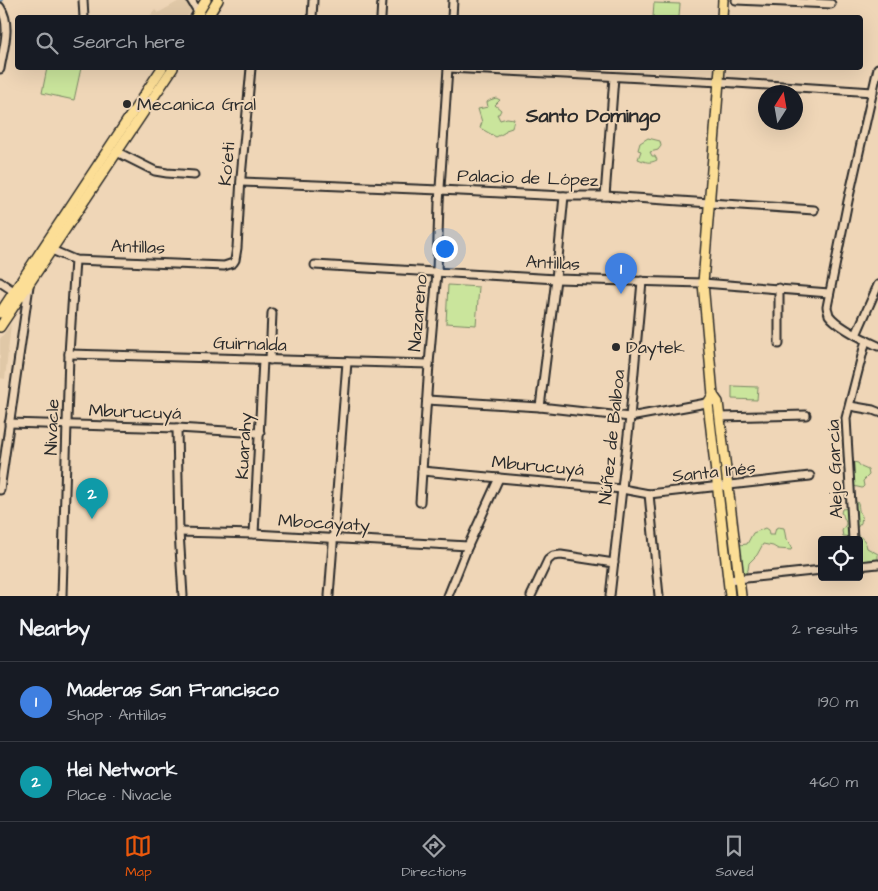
<!DOCTYPE html>
<html lang="en">
<head>
<meta charset="utf-8">
<style>
	body { margin:0; font-family:"Architects Daughter",sans-serif; background:#242831; color:#f1f3f6 }
	.controls { position:absolute; right:15px; bottom:15px; display:grid; overflow:hidden; border-radius:5px; box-shadow:0 5px 20px #0002 }
	.controls button { width:45px; height:45px; display:grid; place-items:center; padding:0; border:0; border-bottom:1px solid #363941; background:#171b24; color:#f1f3f6; font:25px sans-serif }
	.compass { position:absolute; left:758px; top:85px; width:45px; height:45px; border-radius:50%; background:#171b24; box-shadow:0 5px 20px #0002; rotate:11deg }
	.you { position:absolute; left:444px; top:248px; width:18px; height:18px; margin:-12px; border:4px solid #fff; border-radius:50%; background:#1a73e8; box-shadow:0 0 0 8px #1a73e833 }
	.badge { display:grid; place-items:center; width:32px; height:32px; border-radius:50%; background:#ea580c; color:#fff; font-size:16px; font-weight:700 }
	.pin { position:absolute; translate:-50% -41px; filter:drop-shadow(0 1px 2px #0008) }
	.pin::after { content:''; position:absolute; top:26px; width:18px; height:15px; background:inherit; clip-path:polygon(0 0,100% 0,50% 100%) }
	.list { margin:0; padding:0; list-style:none }
	h2 { display:flex; justify-content:space-between; align-items:center; height:65px; margin:0; padding:0 20px; font-size:21px }
	h2 small { font-size:16px; font-weight:400; color:#9ea1a6 }
	.list li { display:grid; grid-template-columns:32px 1fr auto; gap:15px; align-items:center; box-sizing:border-box; height:80px; padding:0 20px; border-top:1px solid #363941 }
	.list b { display:block; font-size:19px; white-space:nowrap }
	.list p { margin:0; font-size:16px; white-space:nowrap; color:#9ea1a6 }
	.list em { font-size:16px; font-style:normal; color:#9ea1a6 }
	.icon { flex:none; width:28px; height:28px; fill:none; stroke:currentColor; stroke-width:2; stroke-linecap:round; stroke-linejoin:round }
	.map { position:relative; flex:none; width:878px; height:596px; overflow:hidden }
	.search { position:absolute; background:#171b24; box-shadow:0 5px 20px #0002; left:15px; right:15px; top:15px; height:55px; display:flex; align-items:center; gap:12px; box-sizing:border-box; padding:0 18px; border-radius:5px; color:#9ea1a6; font-size:19px }
	.sheet { height:225px; background:#171b24 }
	nav { display:flex; justify-content:space-around; align-items:center; box-sizing:border-box; height:70px; border-top:1px solid #363941; background:#171b24; font-size:14px; color:#9ea1a6 }
	nav a { display:grid; justify-items:center; gap:2px }
	nav .on { color:#ea580c }
	.map>svg:first-child { display:block }
</style>
</head>
<body>
<div class="map">
<svg width="878" height="596" viewBox="0 0 878 596">
	<rect width="100%" height="100%" fill="#efd6b7"/>
	<filter id="ink" filterUnits="userSpaceOnUse"><feTurbulence type="fractalNoise" baseFrequency=".02" numOctaves="2"/><feDisplacementMap in="SourceGraphic" scale="10" xChannelSelector="R" yChannelSelector="G"/><feConvolveMatrix kernelMatrix="1 2 1 2 8 2 1 2 1" color-interpolation-filters="sRGB"/></filter>
	<g filter="url(#ink)">
		<g fill="#e0c8a7">
			<polygon points="181,0 185,0 192,9 187,17 149,17 155,10 158,13"/>
			<polygon points="11,324 5,379 0,378 0,339"/>
		</g>
		<g fill="#cae59c" stroke="#7a8864">
			<polygon points="654,3 680,4 679,17 653,17"/>
			<polygon points="47,68 81,68 74,100 42,93"/>
			<polygon points="496,98 500,100 495,105 501,110 499,114 497,114 500,120 507,118 514,119 512,128 506,130 504,133 496,137 480,128 482,122 478,109 488,107 487,102 490,100"/>
			<path d="M648 138 660 141 661 146 658 150 650 152 652 156H655L657 160C649 164 646 162 638 159L641 151 638 150 640 143Z"/>
			<polygon points="448,285 479,287 476,325 446,323"/>
			<polygon points="732,386 758,387 757,400 732,399"/>
			<polygon points="853,462 858,463 861,467 868,470 869,475 863,481 864,486 862,488 853,486 850,463"/>
			<path d="M854 502H857C860 506 857 510 862 516L861 523 849 537 843 536 842 531C845 524 848 526 844 518 842 513 845 516 841 513L842 509 850 508 852 503Z"/>
			<polygon points="778,527 784,528 786,539 792,547 791,550 778,549 773,546 763,544 757,555 749,563 748,570 746,573 740,572 739,545 747,544 753,533 765,528 768,530 769,535 774,535 776,528"/>
			<path d="M856 535C863 537 866 542 867 548L878 554V560L866 570 859 569V540H852Z"/>
		</g>
		<g fill="none" stroke-linecap="round" stroke-linejoin="round">
			<polyline stroke="#7290aa" stroke-width="2" points="0,1 2,0"/>
			<g stroke="#2b2b2b" stroke-width="11">
				<g id="minor">
					<polyline points="83,0 84,18"/>
					<polyline points="191,0 202,18"/>
					<polyline points="736,0 831,4"/>
					<path d="M0 7C12 25 3 49 0 69"/>
					<polyline points="312,18 313,0"/>
					<polyline points="381,18 382,0"/>
					<polyline points="452,18 453,0"/>
					<polyline points="449,68 720,82 873,92"/>
					<path d="M878 68 848 201 827 307C827 308 829 314 829 315 837 326 865 340 878 346"/>
					<polyline points="117,152 155,171 167,173 194,175"/>
					<polyline points="241,182 440,190 564,196 605,196 814,210"/>
					<polyline points="605,196 614,77"/>
					<polyline points="47,248 75,260 224,266 233,263 235,260 237,248 241,177 251,68"/>
					<polyline points="315,265 556,279 703,283 829,293"/>
					<polyline points="0,282 15,292"/>
					<polyline points="779,288 779,344"/>
					<polyline points="856,335 878,285"/>
					<polyline points="69,354 429,364"/>
					<polyline points="270,360 272,313"/>
					<polyline points="427,400 540,407 630,417 712,402"/>
					<polyline points="850,406 873,410 878,412"/>
					<polyline points="540,407 556,279 564,196"/>
					<polyline points="720,417 806,415"/>
					<polyline points="9,423 177,428 260,433"/>
					<polyline points="177,428 179,532 183,596"/>
					<polyline points="422,471 622,489 649,494 810,476"/>
					<polyline points="0,490 29,286"/>
					<polyline points="649,494 659,596"/>
					<polyline points="420,502 429,364 437,272 439,203 448,68"/>
					<polyline points="179,532 254,534 468,546"/>
					<polyline points="254,534 263,360"/>
					<polyline points="853,540 846,418 866,340"/>
					<polyline points="859,566 878,564"/>
					<polyline points="728,580 822,570"/>
					<polyline points="62,596 69,354 75,260"/>
					<polyline points="329,596 347,362"/>
					<polyline points="448,596 468,546 499,478"/>
					<polyline points="531,596 548,560 553,556 561,555 614,563"/>
					<polyline points="610,596 630,417 642,281"/>
				</g>
			</g>
			<g stroke="#2b2b2b" stroke-width="12">
				<g id="major">
					<polyline points="195,18 206,0"/>
					<polyline points="207,18 218,0"/>
					<polyline points="722,18 723,0"/>
					<polyline points="720,68 703,283 713,395 718,402 741,596"/>
					<polyline points="0,313 162,68"/>
					<polyline points="0,327 173,68"/>
					<polyline points="713,395 708,403 730,596"/>
				</g>
			</g>
			<use href="#minor" stroke="#efd6b7" stroke-width="7"/>
			<use href="#major" stroke="#fcde96" stroke-width="9"/>
		</g>
	</g>
	<g fill="#2b2b2b" stroke="#efd6b7" stroke-width="2">
		<circle cx="127" cy="104" r="5"/>
		<circle cx="616" cy="347" r="5"/>
	</g>
	<g text-anchor="middle" dominant-baseline="central" stroke-width="4" stroke-linejoin="round" paint-order="stroke">
		<g font-size="18" fill="#2b2b2b" stroke="#efd6b7" text-anchor="start">
			<text x="137" y="104">Mecanica Gral</text>
			<text x="626" y="347">Daytek</text>
		</g>
		<g font-size="18" fill="#2b2b2b" stroke="#efd6b7">
			<text transform="translate(227 164) rotate(-85)">Ko'eti</text>
			<text transform="translate(528 178) rotate(2)">Palacio de López</text>
			<text transform="translate(138 247) rotate(2)">Antillas</text>
			<text transform="translate(553 263) rotate(3)">Antillas</text>
			<text transform="translate(418 313) rotate(-85)">Nazareno</text>
			<text transform="translate(250 344) rotate(2)">Guirnalda</text>
			<text transform="translate(135 412) rotate(2)">Mburucuyá</text>
			<text transform="translate(52 427) rotate(-88)">Nivacle</text>
			<text transform="translate(612 437) rotate(-84)">Núñez de Balboa</text>
			<text transform="translate(244 446) rotate(-87)">Kuarahy</text>
			<text transform="translate(538 466) rotate(5)">Mburucuyá</text>
			<text transform="translate(835 469) rotate(-92)">Alejo García</text>
			<text transform="translate(714 472) rotate(-6)">Santa Inés</text>
			<text transform="translate(324 523) rotate(3)">Mbocayaty</text>
		</g>
		<g font-size="20" font-weight="bold" fill="#2b2b2b" stroke="#efd6b7">
			<text x="593" y="116">Santo Domingo</text>
		</g>
	</g>
</svg>
<div class="controls">
<button><svg class="icon" aria-label="locate" viewBox="0 0 24 24"><circle cx="12" cy="12" r="6"/><path d="M12 2v4M12 18v4M2 12h4M18 12h4"/></svg></button>
</div>
<svg class="compass" viewBox="-18 -18 36 36"><path d="M0-13l5 13h-10z" fill="#e53935"/><path d="M0 13l5-13h-10z" fill="#9ea1a6"/></svg>
<div class="you"></div>
<div class="pin badge" style="left:621px;top:294px;background:#3f7fe0">1</div>
<div class="pin badge" style="left:92px;top:519px;background:#0f9aa8">2</div>
<div class="search"><svg class="icon" aria-label="search" viewBox="0 0 24 24"><circle cx="10" cy="10" r="6"/><path d="M15 15l6 6"/></svg>Search here</div>
</div>
<section class="sheet">
<h2>Nearby<small>2 results</small></h2>
<ul class="list">
<li><span class="badge" style="background:#3f7fe0">1</span><div><b>Maderas San Francisco</b><p>Shop · Antillas</p></div><em>190 m</em></li>
<li><span class="badge" style="background:#0f9aa8">2</span><div><b>Hei Network</b><p>Place · Nivacle</p></div><em>460 m</em></li>
</ul>
</section>
<nav>
<a class="on"><svg class="icon" aria-label="map" viewBox="0 0 24 24"><path d="M3 6l6-2 6 2 6-2v14l-6 2-6-2-6 2zM9 4v14M15 6v14"/></svg>Map</a>
<a><svg class="icon" aria-label="directions" viewBox="0 0 24 24"><path d="M12 3l9 9-9 9-9-9zM9 14v-3h6M13 9l2 2-2 2"/></svg>Directions</a>
<a><svg class="icon" aria-label="saved" viewBox="0 0 24 24"><path d="M7 4h10v16l-5-4-5 4z"/></svg>Saved</a>
</nav>
</body>
</html>
